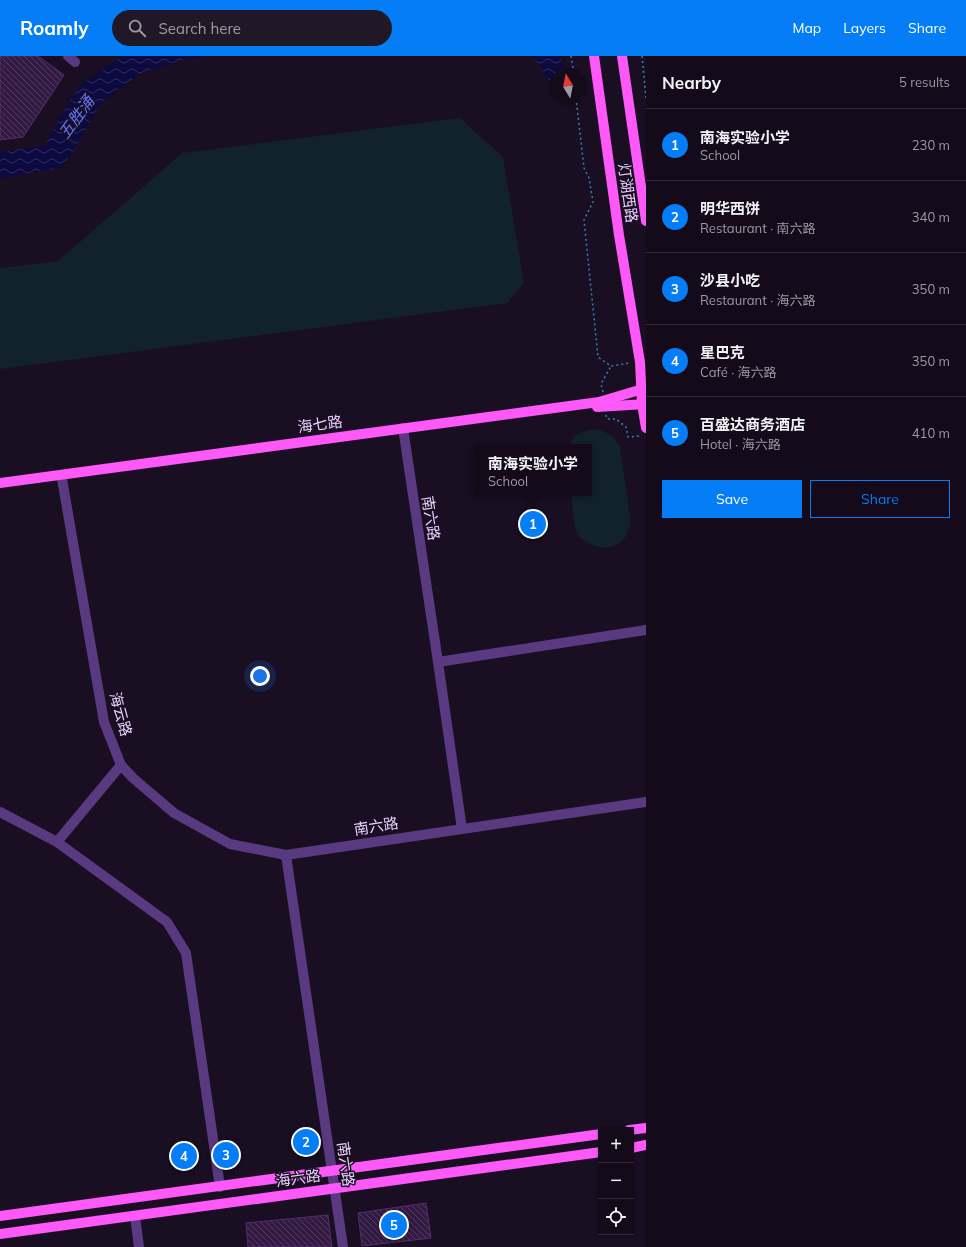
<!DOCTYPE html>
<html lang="en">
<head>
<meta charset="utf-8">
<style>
	body { margin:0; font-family:Mulish,"Noto Sans SC",sans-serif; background:#211827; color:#f1f3f6 }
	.controls { position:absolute; right:12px; bottom:12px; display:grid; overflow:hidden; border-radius:0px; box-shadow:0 1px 3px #0004 }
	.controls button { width:36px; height:36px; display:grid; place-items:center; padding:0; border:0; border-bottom:1px solid #332b39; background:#140a1a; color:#f1f3f6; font:20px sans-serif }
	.compass { position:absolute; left:550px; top:12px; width:36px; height:36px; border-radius:50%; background:#140a1a; box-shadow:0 1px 3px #0004; rotate:350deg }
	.you { position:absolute; left:260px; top:620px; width:14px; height:14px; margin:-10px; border:3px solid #fff; border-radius:50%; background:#1a73e8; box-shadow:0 0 0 6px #1a73e833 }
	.badge { display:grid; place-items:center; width:26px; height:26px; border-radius:50%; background:#047df6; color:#fff; font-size:13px; font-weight:700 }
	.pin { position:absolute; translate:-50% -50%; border:2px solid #fff; box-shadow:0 1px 4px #0006 }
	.popup { position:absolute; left:474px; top:388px; width:118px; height:52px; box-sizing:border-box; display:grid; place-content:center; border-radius:0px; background:#140a1a; filter:drop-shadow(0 1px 3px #0005); font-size:13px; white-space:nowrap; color:#9d9aa2 }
	.popup b { font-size:15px; color:#f1f3f6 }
	.popup::after { content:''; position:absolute; left:50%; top:100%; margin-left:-8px; border:8px solid transparent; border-top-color:#140a1a }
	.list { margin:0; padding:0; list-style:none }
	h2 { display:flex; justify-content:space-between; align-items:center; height:52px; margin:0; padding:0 16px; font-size:17px }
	h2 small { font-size:13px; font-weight:400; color:#9d9aa2 }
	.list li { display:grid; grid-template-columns:26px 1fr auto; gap:12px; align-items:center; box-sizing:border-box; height:72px; padding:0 16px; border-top:1px solid #332b39 }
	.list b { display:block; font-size:15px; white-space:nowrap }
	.list p { margin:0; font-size:13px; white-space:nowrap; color:#9d9aa2 }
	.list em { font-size:13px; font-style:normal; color:#9d9aa2 }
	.actions { display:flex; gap:8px; padding:12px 16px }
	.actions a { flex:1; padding:9px 0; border:1px solid #047df6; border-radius:0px; text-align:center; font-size:14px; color:#047df6 }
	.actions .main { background:#047df6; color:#fff }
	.icon { flex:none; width:22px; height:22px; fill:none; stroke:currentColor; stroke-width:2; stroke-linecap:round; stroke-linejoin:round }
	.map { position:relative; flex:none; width:646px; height:1191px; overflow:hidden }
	header { display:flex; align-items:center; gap:24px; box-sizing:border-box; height:56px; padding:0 20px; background:#047df6; color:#fff }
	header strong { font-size:19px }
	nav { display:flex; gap:22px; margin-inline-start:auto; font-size:14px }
	.search { width:280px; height:36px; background:#211827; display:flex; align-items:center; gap:10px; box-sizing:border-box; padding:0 14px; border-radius:22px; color:#9d9aa2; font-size:15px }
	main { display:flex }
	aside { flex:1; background:#140a1a }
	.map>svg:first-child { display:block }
</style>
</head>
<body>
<header>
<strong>Roamly</strong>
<div class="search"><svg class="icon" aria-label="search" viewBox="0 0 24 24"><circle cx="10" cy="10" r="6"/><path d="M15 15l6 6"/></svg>Search here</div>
<nav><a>Map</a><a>Layers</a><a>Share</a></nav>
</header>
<main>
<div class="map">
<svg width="646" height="1191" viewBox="0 0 646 1191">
	<defs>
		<pattern id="water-waves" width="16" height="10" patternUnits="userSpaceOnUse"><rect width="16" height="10" fill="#0c0a3f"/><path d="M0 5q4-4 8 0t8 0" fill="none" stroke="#2f2d5c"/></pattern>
		<pattern id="building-back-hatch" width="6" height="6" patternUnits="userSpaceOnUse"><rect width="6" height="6" fill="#331a43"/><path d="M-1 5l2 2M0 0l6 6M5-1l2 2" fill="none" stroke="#513a5f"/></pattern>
	</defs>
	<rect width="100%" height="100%" fill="#1a0e22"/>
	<g fill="#11222c">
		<polygon points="460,62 503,101 524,227 507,247 0,313 0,212 58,205 182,97"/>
		<path d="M596 373 605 376 612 380 620 391 631 468C628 474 626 483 620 487 606 496 582 490 576 474 573 467 573 446 571 437H589V391H569C574 377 582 375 596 373Z"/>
	</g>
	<g fill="url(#water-waves)">
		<polygon points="122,0 205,0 178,5 140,18 102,46 72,97 61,112 0,122 0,96 45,89 59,63 79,30"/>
		<polygon points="531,0 560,0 566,14 574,18 556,18 556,35 538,7"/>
	</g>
	<g fill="url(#building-back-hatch)" stroke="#542d6e">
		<polygon points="0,0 38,0 64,19 23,81 0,84"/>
		<polygon points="426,1147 431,1182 362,1190 358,1157"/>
		<polygon points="328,1159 332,1191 248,1191 246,1167"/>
	</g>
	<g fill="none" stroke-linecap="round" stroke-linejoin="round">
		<g stroke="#3086b2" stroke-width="1.5" stroke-dasharray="2 3" stroke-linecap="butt">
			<polyline points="571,0 574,18"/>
			<polyline points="642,0 646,42"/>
			<polyline points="576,42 584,112 589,122 593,146 584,164 598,301 611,310 630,307"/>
			<polyline points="603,336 601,328 611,310"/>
			<polyline points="606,359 607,363 616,363 626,371 628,381 640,380"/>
		</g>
		<g stroke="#593a81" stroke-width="10">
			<polyline points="68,0 75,6"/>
			<polyline points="403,372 438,606 462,773"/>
			<polyline points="62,423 104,666 121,709 133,722 174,757 230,788 286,799 646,746"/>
			<polyline points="438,606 646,574"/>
			<polyline points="0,756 57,786 167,866 186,897 220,1131"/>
			<polyline points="57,786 121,709"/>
			<polyline points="286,799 343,1191"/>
			<polyline points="135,1160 139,1191"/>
		</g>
		<g stroke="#fd59f8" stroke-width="10">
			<polyline points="594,0 619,179 640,306 642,348 646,372"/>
			<polyline points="622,0 646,165"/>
			<polyline points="597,351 646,348"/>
			<polyline points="0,427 599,346 646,332"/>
			<polyline points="629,1074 646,1072"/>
			<polyline points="631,1092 646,1089"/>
			<polyline points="0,1160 601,1078"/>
			<polyline points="0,1178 601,1096"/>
		</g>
	</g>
	<g text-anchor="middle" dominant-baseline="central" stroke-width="3" stroke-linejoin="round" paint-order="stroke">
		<g font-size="15" fill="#e8d0fe" stroke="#1a0e22">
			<text transform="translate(628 137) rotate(82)">灯湖西路</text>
			<text transform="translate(320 368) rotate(-8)">海七路</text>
			<text transform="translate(431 462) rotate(81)">南六路</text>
			<text transform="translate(121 658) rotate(75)">海云路</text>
			<text transform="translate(376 770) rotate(-9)">南六路</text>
			<text transform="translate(346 1108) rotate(82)">南六路</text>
			<text transform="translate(298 1122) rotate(-8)">海六路</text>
		</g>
		<g font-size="16" font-style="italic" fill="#5f75fd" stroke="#1a0e22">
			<text transform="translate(76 61) rotate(-54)">五胜涌</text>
		</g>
	</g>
</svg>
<div class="controls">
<button>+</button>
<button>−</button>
<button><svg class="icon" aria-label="locate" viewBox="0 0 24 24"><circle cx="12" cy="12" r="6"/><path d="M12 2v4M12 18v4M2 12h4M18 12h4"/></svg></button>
</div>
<svg class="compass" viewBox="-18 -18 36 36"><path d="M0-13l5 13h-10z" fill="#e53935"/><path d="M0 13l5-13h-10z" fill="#9d9aa2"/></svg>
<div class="you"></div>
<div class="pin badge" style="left:533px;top:468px">1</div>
<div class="popup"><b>南海实验小学</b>School</div>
<div class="pin badge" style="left:306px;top:1086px">2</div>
<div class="pin badge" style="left:226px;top:1099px">3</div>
<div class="pin badge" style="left:184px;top:1100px">4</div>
<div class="pin badge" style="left:394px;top:1169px">5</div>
</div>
<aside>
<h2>Nearby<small>5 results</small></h2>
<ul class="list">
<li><span class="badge">1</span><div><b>南海实验小学</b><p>School</p></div><em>230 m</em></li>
<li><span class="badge">2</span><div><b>明华西饼</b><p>Restaurant · 南六路</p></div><em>340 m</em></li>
<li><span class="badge">3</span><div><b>沙县小吃</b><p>Restaurant · 海六路</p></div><em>350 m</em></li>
<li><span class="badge">4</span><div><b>星巴克</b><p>Café · 海六路</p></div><em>350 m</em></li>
<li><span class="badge">5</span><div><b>百盛达商务酒店</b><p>Hotel · 海六路</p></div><em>410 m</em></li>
</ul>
<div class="actions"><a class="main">Save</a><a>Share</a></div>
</aside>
</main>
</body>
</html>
